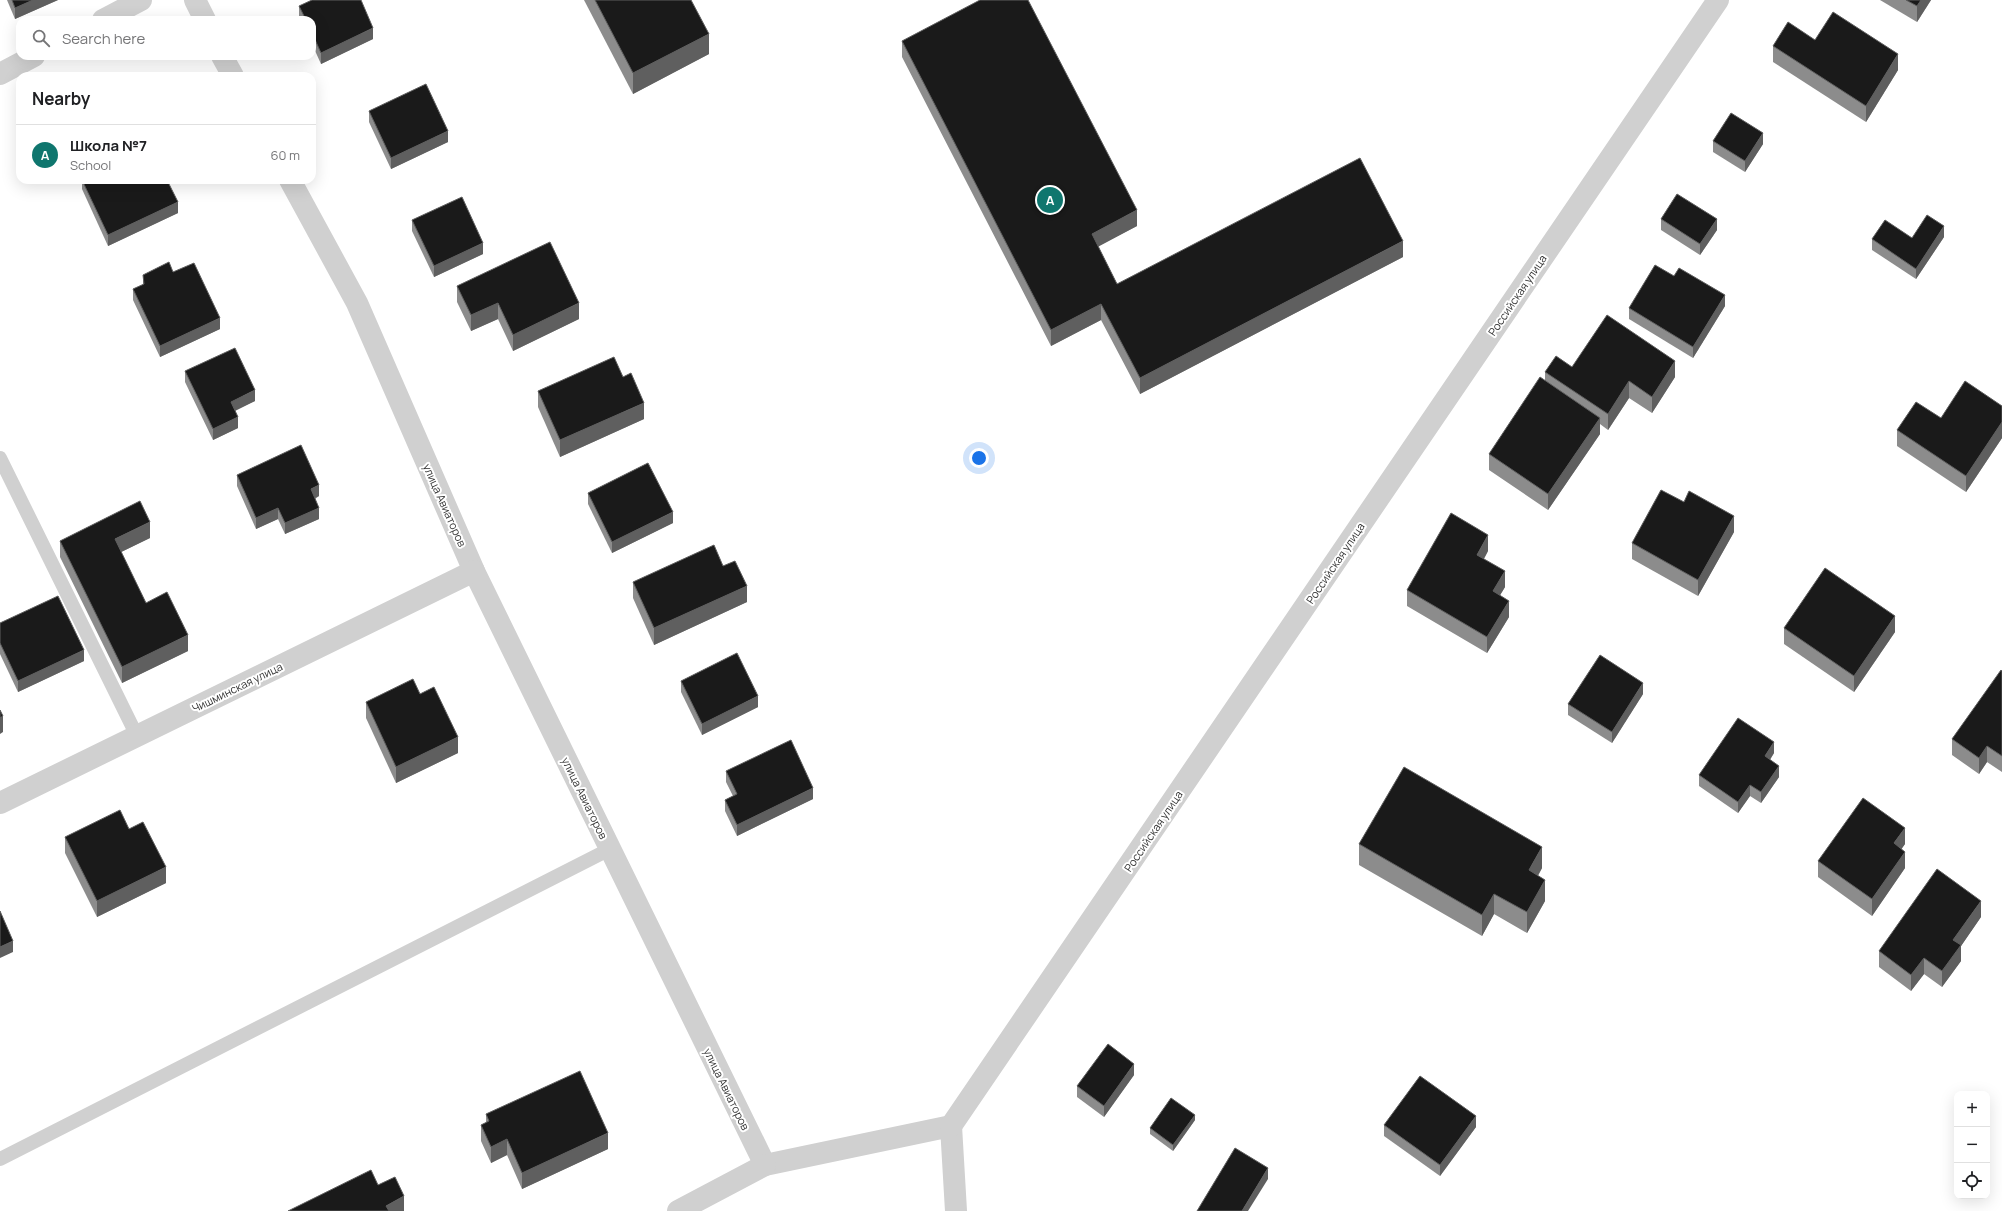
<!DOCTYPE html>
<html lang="en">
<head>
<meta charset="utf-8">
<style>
	body { margin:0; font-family:Manrope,sans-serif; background:#f2f2f2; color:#202124 }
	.controls { position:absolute; right:12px; bottom:12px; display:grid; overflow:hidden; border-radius:8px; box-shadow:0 4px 16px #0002 }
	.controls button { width:36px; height:36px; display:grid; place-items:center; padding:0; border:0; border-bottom:1px solid #e0e0e0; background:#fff; color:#202124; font:20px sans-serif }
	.you { position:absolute; left:979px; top:458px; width:14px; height:14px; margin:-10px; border:3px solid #fff; border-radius:50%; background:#1a73e8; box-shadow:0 0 0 6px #1a73e833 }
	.badge { display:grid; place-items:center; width:26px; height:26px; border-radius:50%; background:#0f766e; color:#fff; font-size:13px; font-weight:700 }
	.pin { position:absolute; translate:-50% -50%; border:2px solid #fff; box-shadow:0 1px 4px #0006 }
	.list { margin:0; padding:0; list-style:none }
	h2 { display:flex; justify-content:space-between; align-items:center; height:52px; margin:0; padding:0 16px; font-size:17px }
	h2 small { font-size:13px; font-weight:400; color:#757577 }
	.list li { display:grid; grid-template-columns:26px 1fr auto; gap:12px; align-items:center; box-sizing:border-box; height:60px; padding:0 16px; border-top:1px solid #e0e0e0 }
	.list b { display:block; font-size:15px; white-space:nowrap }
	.list p { margin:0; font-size:13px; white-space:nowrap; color:#757577 }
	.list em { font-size:13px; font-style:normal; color:#757577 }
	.icon { flex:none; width:22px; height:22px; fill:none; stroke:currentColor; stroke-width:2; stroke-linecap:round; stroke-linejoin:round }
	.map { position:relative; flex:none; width:2002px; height:1211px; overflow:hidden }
	.search { position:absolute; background:#fff; box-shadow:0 4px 16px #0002; left:16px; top:16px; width:300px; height:44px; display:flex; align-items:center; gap:10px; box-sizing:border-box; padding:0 14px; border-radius:12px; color:#757577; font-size:15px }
	.panel { position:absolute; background:#fff; box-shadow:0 4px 16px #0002; left:16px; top:72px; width:300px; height:112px; border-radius:12px }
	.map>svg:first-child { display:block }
</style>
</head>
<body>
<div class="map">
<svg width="2002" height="1211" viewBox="0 0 2002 1211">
	<rect width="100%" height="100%" fill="#fff"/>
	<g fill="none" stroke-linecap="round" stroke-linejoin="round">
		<g stroke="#d0d0d0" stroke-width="14">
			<polyline points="0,458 137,736"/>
			<polyline points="0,1159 610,849"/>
		</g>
		<g stroke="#d0d0d0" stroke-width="22">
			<polyline points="195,0 205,20"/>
			<polyline points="103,20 141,0"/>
			<polyline points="222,56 233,76"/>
			<polyline points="0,74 34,56"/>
			<polyline points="290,180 357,303 474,571 765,1165 951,1126 956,1211"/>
			<polyline points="0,803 474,571"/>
			<polyline points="951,1126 1718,0"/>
			<polyline points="678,1211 765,1165"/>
		</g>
	</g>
	<g fill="#8c8c8c">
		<polygon points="7,0 58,0 15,19"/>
		<polygon points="584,0 691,0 709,54 633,94"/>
		<polygon points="1880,0 1931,0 1917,22"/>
		<polygon points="299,6 373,39 321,64 312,44 312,20 301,20 299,17"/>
		<polygon points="1815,40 1898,70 1866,122 1773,62 1773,46"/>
		<polygon points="902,41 1137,226 1098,246 1117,284 1403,257 1140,394 1101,320 1051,346 902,57"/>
		<polygon points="369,111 448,142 391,169 369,122"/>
		<polygon points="1713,141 1763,144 1745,172 1713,152"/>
		<polygon points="82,180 167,180 178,213 108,246 82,189"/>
		<polygon points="1661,219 1717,230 1700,255 1661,230"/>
		<polygon points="412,220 483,254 434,277 412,231"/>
		<polygon points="1944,237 1916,279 1872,250 1872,239"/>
		<polygon points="173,272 220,329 160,357 133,300 133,289 143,285 143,275"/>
		<polygon points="457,286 579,319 513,351 498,319 471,331 457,302"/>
		<polygon points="1725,306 1693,358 1629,319 1629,308"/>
		<polygon points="1572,367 1675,377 1652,413 1629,398 1608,430 1600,424 1600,434 1548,510 1489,470 1489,454 1545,381 1545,372"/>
		<polygon points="185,371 255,401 235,410 238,428 213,440 185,382"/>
		<polygon points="538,391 644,419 560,457 538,407"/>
		<polygon points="2002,406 2002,438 1966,492 1897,446 1897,430 1941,418"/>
		<polygon points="237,475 319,496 315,499 319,519 285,534 278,519 256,529 237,486"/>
		<polygon points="588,493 673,523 612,553 588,504"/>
		<polygon points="1734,532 1698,596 1632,559 1632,543"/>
		<polygon points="150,538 121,552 146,603 188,651 122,683 60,557 60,541"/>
		<polygon points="1488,551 1484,559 1505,587 1500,595 1509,617 1487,653 1407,606 1407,590"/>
		<polygon points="723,566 747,602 654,645 633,598 633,582"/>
		<polygon points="0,623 84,661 18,692 0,654"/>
		<polygon points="1784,628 1895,632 1854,692 1784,644"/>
		<polygon points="2002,671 2002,772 1987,762 1979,774 1952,755 1952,739"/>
		<polygon points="681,681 758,707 702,735 681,692"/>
		<polygon points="420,694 458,753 396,783 366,718 366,702"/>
		<polygon points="1643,694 1612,743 1568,715 1568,704"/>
		<polygon points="1774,753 1770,760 1779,777 1761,803 1750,796 1738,813 1699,786 1699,775"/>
		<polygon points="726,771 813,799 737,836 725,811 725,800 733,796 726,782"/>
		<polygon points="129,829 166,883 97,917 65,853 65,837"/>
		<polygon points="1359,844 1542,868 1538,876 1545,901 1527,933 1494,914 1482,936 1359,865"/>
		<polygon points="1905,844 1901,849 1905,868 1872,916 1818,877 1818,861"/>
		<polygon points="1981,917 1961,946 1961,961 1942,987 1924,974 1911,991 1879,967 1879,951"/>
		<polygon points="1134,1075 1104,1117 1077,1097 1077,1086"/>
		<polygon points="486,1114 608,1149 522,1189 507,1155 491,1163 481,1141 481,1125 486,1123"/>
		<polygon points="1195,1120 1173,1151 1150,1134 1150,1128"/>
		<polygon points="1384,1125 1476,1127 1440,1176 1384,1136"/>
	</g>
	<g fill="#5f5f5f">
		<polygon points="33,0 58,0 15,19 15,8"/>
		<polygon points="1921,0 1931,0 1917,22 1917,6"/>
		<polygon points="373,28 373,39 321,64 321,53"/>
		<polygon points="709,34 709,54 633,94 633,73"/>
		<polygon points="1898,54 1898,70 1866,122 1866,106"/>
		<polygon points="448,131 448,142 391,169 391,158"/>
		<polygon points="1763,133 1763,144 1745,172 1745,161"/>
		<polygon points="178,202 178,213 108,246 108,235"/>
		<polygon points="1137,210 1137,226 1092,250 1092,234"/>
		<polygon points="1717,219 1717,230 1700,255 1700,244"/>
		<polygon points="1944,226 1944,237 1916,279 1916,269"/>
		<polygon points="1403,241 1403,257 1140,394 1140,378"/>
		<polygon points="483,243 483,254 434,277 434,266"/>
		<polygon points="1725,295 1725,306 1693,358 1693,347"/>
		<polygon points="498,303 498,319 471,331 471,315"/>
		<polygon points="579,303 579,319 513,351 513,335"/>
		<polygon points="1101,304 1101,320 1051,346 1051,330"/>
		<polygon points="220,318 220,329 160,357 160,346"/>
		<polygon points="1675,361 1675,377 1652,413 1652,397"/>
		<polygon points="1629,381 1629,398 1608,430 1608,414"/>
		<polygon points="255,390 255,401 231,413 231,402"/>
		<polygon points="644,403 644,419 560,457 560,440"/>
		<polygon points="238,417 238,428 213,440 213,429"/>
		<polygon points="1600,418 1600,434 1548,510 1548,494"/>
		<polygon points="2002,422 2002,438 1966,492 1966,476"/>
		<polygon points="319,485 319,496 311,500 311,489"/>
		<polygon points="278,508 278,519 256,529 256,518"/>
		<polygon points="319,508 319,519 285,534 285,523"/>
		<polygon points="673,512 673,523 612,553 612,542"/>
		<polygon points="1734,516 1734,532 1698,596 1698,580"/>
		<polygon points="150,522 150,538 115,555 115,539"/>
		<polygon points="1488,535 1488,551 1477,571 1477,555"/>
		<polygon points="1505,571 1505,587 1493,607 1493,591"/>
		<polygon points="747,586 747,602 654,645 654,628"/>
		<polygon points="1509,601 1509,617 1487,653 1487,637"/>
		<polygon points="1895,616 1895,632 1854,692 1854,676"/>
		<polygon points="188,635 188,651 122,683 122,667"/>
		<polygon points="84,650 84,661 18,692 18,681"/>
		<polygon points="1643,683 1643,694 1612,743 1612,732"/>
		<polygon points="758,696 758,707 702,735 702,724"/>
		<polygon points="3,716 3,732 0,734 0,718"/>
		<polygon points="458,737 458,753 396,783 396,767"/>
		<polygon points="1774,742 1774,753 1765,767 1765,756"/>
		<polygon points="1987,746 1987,762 1979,774 1979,758"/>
		<polygon points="1779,766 1779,777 1761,803 1761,792"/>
		<polygon points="1750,785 1750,796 1738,813 1738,802"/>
		<polygon points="813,788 813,799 737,836 737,825"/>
		<polygon points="1905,828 1905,844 1894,860 1894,843"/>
		<polygon points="1542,847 1542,868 1529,891 1529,870"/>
		<polygon points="1905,852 1905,868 1872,916 1872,899"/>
		<polygon points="166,867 166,883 97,917 97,901"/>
		<polygon points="1545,880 1545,901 1527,933 1527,912"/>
		<polygon points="1494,894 1494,914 1482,936 1482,915"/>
		<polygon points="1981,901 1981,917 1961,946 1961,961 1942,987 1942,971 1953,940"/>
		<polygon points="13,941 13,952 0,958 0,947"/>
		<polygon points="1924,958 1924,974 1911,991 1911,975"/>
		<polygon points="1134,1064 1134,1075 1104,1117 1104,1106"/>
		<polygon points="1195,1115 1195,1120 1173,1151 1173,1145"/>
		<polygon points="1476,1116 1476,1127 1440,1176 1440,1165"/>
		<polygon points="608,1133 608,1149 522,1189 522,1173"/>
		<polygon points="507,1139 507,1155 491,1163 491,1147"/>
		<polygon points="1268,1168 1268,1179 1248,1211 1242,1211"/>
		<polygon points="404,1196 404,1211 386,1211 386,1206"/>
	</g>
	<g fill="#1a1a1a" stroke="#5f5f5f">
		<polygon points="12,0 33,0 15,8"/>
		<polygon points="312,0 361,0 373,28 321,53 312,33 312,20 306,20 299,6"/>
		<polygon points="595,0 691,0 709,34 633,73"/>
		<polygon points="980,0 1028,0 1137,210 1092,234 1117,284 1360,158 1403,241 1140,378 1101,304 1051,330 902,41"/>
		<polygon points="1906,0 1921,0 1917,6"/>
		<polygon points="1833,12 1898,54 1866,106 1773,46 1788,22 1815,40"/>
		<polygon points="426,84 448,131 391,158 369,111"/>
		<polygon points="1731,113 1763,133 1745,161 1713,141"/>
		<polygon points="82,180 167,180 178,202 108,235"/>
		<polygon points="1677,194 1717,219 1700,244 1661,219"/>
		<polygon points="462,197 483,243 434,266 412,220"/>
		<polygon points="1927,215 1944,226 1916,269 1872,239 1885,220 1912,238"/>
		<polygon points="550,242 579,303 513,335 498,303 471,315 457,286"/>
		<polygon points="169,262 173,272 194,263 220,318 160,346 133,289 144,284 143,275"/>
		<polygon points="1655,265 1674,276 1679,268 1725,295 1693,347 1629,308"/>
		<polygon points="1607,315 1675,361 1652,397 1629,381 1608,414 1545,372 1556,356 1572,367"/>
		<polygon points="235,348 255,390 231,402 238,417 213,429 185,371"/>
		<polygon points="614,357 623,377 631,373 644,403 560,440 538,391"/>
		<polygon points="1540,377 1600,418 1548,494 1489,454"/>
		<polygon points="1965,381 2002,406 2002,422 1966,476 1897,430 1916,402 1941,418"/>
		<polygon points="301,445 319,485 311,489 319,508 285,523 278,508 256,518 237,475"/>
		<polygon points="648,463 673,512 612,542 588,493"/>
		<polygon points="1661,490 1684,502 1689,491 1734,516 1698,580 1632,543"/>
		<polygon points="140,501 150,522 115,539 146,603 167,592 188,635 122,667 60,541"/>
		<polygon points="1451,513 1488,535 1477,555 1505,571 1493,591 1509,601 1487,637 1407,590"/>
		<polygon points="714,545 723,566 735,561 747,586 654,628 633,582"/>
		<polygon points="1825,568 1895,616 1854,676 1784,628"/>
		<polygon points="58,596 84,650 18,681 0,643 0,623"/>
		<polygon points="737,653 758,696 702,724 681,681"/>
		<polygon points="1600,655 1643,683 1612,732 1568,704"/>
		<polygon points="2001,670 2002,671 2002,756 1987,746 1979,758 1952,739"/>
		<polygon points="413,679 420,694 434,687 458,737 396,767 366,702"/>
		<polygon points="0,710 3,716 0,718"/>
		<polygon points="1738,718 1774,742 1765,756 1779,766 1761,792 1750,785 1738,802 1699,775"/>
		<polygon points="791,740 813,788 737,825 725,800 737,794 726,771"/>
		<polygon points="1404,767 1542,847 1529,870 1545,880 1527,912 1494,894 1482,915 1359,844"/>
		<polygon points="1863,798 1905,828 1894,843 1905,852 1872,899 1818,861"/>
		<polygon points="120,810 129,829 143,822 166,867 97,901 65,837"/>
		<polygon points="1937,869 1981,901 1953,940 1961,945 1942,971 1924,958 1911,975 1879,951"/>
		<polygon points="0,911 13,941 0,947"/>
		<polygon points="1108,1044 1134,1064 1104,1106 1077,1086"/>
		<polygon points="580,1071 608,1133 522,1173 507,1139 491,1147 481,1125 489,1121 486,1114"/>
		<polygon points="1420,1076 1476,1116 1440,1165 1384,1125"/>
		<polygon points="1171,1098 1195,1115 1173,1145 1150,1128"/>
		<polygon points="1235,1148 1268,1168 1242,1211 1197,1211"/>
		<polygon points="371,1170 378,1185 395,1177 404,1196 386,1206 389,1211 288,1211"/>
	</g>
	<g text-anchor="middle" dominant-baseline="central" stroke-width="4" stroke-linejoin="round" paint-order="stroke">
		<g font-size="11" fill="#333" stroke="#fff">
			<text transform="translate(1517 295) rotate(-56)">Российская улица</text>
			<text transform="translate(445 505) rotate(66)">улица Авиаторов</text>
			<text transform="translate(1335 563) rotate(-56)">Российская улица</text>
			<text transform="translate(237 687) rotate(-26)">Чишминская улица</text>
			<text transform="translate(585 798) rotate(64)">улица Авиаторов</text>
			<text transform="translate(1153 831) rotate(-56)">Российская улица</text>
			<text transform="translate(727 1089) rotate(64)">улица Авиаторов</text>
		</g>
	</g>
</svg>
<div class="controls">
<button>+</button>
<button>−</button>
<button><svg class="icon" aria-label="locate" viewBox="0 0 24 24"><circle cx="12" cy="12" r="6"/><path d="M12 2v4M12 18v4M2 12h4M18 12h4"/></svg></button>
</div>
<div class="you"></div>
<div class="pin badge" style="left:1050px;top:200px">A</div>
<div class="search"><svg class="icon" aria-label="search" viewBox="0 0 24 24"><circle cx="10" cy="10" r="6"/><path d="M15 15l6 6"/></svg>Search here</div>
<section class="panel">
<h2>Nearby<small></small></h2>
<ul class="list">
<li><span class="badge">A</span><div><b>Школа №7</b><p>School</p></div><em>60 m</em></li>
</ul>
</section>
</div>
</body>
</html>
